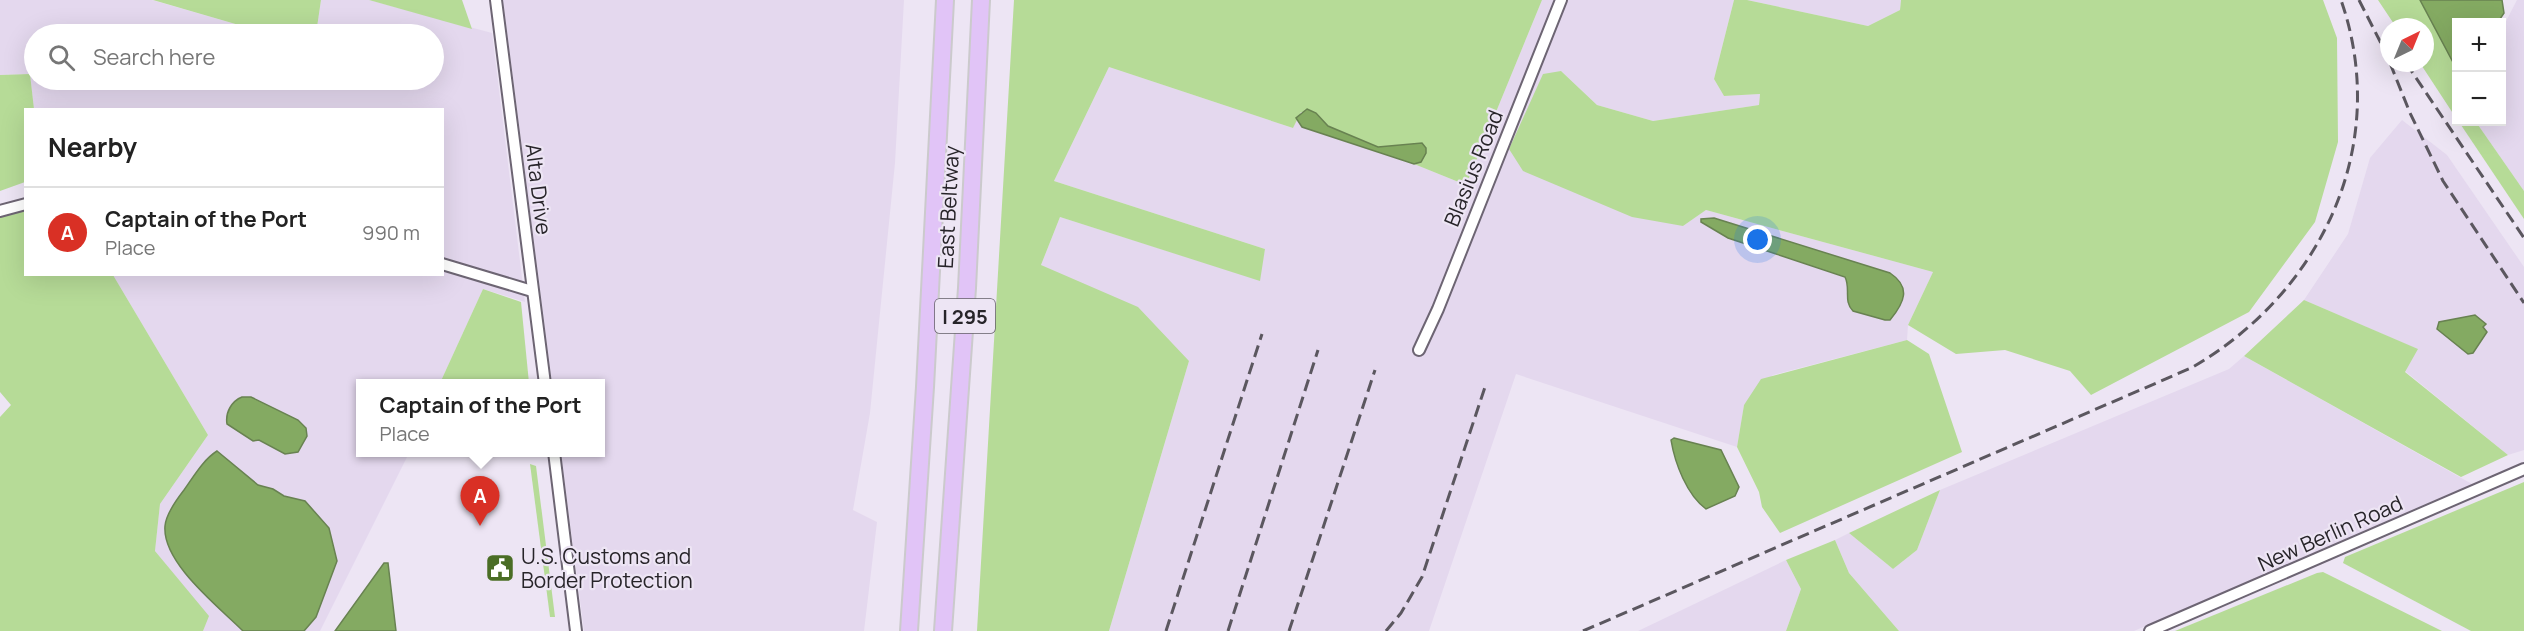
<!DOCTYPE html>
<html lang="en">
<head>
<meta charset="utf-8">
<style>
	body { margin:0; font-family:Manrope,sans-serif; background:#f6f6f6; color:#222 }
	.controls { position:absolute; right:18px; top:18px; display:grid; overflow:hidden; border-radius:0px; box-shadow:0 6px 24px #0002 }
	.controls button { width:54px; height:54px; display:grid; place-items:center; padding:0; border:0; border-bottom:2px solid #e0e0e0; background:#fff; color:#222; font:30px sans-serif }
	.compass { position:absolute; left:2380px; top:18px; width:54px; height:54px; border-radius:50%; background:#fff; box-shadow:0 6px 24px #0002; rotate:43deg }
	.you { position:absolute; left:1758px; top:240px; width:21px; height:21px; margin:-15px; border:4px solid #fff; border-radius:50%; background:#1a73e8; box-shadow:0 0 0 9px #1a73e833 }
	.badge { display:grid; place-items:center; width:39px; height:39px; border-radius:50%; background:#d93025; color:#fff; font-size:20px; font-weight:700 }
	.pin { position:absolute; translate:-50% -50px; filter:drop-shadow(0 2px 3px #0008) }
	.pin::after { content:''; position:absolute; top:32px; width:21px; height:18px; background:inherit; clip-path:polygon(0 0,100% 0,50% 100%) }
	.popup { position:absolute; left:356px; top:379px; width:249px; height:78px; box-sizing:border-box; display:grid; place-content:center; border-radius:0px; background:#fff; filter:drop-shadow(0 2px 4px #0005); font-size:20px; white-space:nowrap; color:#767676 }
	.popup b { font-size:22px; color:#222 }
	.popup::after { content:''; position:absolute; left:50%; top:100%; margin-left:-12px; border:12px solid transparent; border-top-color:#fff }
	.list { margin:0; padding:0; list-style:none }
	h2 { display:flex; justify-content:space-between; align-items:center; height:78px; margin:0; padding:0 24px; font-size:26px }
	h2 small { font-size:20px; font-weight:400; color:#767676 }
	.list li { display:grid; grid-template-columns:39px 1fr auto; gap:18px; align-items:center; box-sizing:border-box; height:90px; padding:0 24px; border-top:2px solid #e0e0e0 }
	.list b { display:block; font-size:22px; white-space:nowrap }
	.list p { margin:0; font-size:20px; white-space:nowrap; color:#767676 }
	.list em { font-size:20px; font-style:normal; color:#767676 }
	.icon { flex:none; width:33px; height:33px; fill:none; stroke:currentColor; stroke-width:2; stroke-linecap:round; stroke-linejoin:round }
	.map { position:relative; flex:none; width:2524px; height:631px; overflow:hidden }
	.search { position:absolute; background:#fff; box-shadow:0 6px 24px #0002; left:24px; top:24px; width:420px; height:66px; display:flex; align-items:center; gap:15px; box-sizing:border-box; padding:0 21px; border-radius:33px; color:#767676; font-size:22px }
	.panel { position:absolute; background:#fff; box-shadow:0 6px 24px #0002; left:24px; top:108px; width:420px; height:168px; border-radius:0px }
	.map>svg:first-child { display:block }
</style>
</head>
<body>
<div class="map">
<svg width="2524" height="631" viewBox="0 0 2524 631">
	<rect width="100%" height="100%" fill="#ede5f4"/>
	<g fill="#e4d8ee" fill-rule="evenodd">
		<path d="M0 0H152L270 34H316L321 0H369L492 33 525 302 483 289 440 383 360 384V452L409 453 320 631H203L208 616 155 551 160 504 208 435 113 275 442 274V110L34 109 30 74 0 75ZM34 34H434V80H34Z"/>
		<polygon points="503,0 904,0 895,163 870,413 853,510 877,522 864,631 584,631 561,453 600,452 600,384 552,383"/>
		<polygon points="1542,0 1734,0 1714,79 1724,96 1760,94 1759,105 1653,121 1597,105 1561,71 1683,226 1706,210 1933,272 1908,325 1907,340 1773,375 1744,405 1737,447 1516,374 1429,631 1109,631 1189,361 1041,265 1060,217 1259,280 1265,249 1054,181 1109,67 1293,128 1296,118 1302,127 1414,164 1466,185"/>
		<polygon points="1747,0 1901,0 1900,10 1868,26"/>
		<polygon points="2517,0 2524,0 2524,191 2476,122 2502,122 2502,29"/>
		<polygon points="2402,120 2447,155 2524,267 2524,450 2508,455 2405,371 2417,349 2304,300 2348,234 2370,158"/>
		<polygon points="2244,356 2472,484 2134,631 1899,631 1849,573 1835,540 1849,533 1893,569 1917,550 1940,490 2229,369"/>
		<polygon points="1786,560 1801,589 1786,631 1638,631"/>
	</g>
	<g fill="#b6db97">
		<polygon points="153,0 321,0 316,34 270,34"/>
		<polygon points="369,0 462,0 472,29"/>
		<polygon points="1014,0 1542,0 1466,185 1414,164 1421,162 1422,144 1378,147 1328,126 1316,113 1301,112 1293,128 1109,67 1054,181 1265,249 1260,281 1060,217 1041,265 1138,307 1189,361 1109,631 977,631"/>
		<polygon points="1734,0 1747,0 1868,26 1900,10 1901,0 2323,0 2337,38 2338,142 2315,222 2249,312 2091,395 2070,371 2005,350 1956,354 1908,325 1933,272 1706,210 1683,226 1632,217 1523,171 1509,149 1543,74 1561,71 1597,105 1653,121 1759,105 1760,94 1724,96 1714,79"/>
		<polygon points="2378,0 2420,0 2456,68 2456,118 2420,63 2425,63 2425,27 2396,27"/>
		<polygon points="30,74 34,109 26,110 25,182 0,191 0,75"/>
		<polygon points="2459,122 2476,122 2524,191 2524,219"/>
		<polygon points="25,211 26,274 113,275 208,435 160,504 155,551 209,616 203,631 0,631 0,417 11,405 0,392 0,217"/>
		<polygon points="483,289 521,302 529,383 440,383"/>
		<polygon points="2304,300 2418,349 2405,372 2508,455 2461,477 2244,356"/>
		<polygon points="1907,340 1929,354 1962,452 1780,533 1762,507 1759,492 1737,447 1744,405 1761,379"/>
		<polygon points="530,464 536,466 555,617 550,617"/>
		<polygon points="2524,482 2524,631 2471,631 2343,563 2345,557"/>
		<polygon points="1940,490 1917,550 1893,569 1849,533"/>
		<polygon points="1835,540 1849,573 1899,631 1786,631 1801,589 1786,560"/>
		<polygon points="2323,572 2442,631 2175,631 2317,573"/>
	</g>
	<g fill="#84aa62" stroke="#688251" stroke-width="1.5">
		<polygon points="2420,0 2502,0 2504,13 2498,22 2456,22 2456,68"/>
		<polygon points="1307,109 1316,113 1328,126 1378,147 1422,143 1426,148 1426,153 1421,162 1414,164 1302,127 1296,118"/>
		<path d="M1714 218 1890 273C1911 287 1905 302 1890 320H1885L1853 311C1843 301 1851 289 1845 277L1728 238 1701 222V219Z"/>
		<polygon points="2475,315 2486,324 2483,327 2487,332 2473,353 2468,354 2437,329 2439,322"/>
		<path d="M242 397H251L298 420 306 428 307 436 298 452 285 454 259 440 253 441 227 424C225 412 232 401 242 397Z"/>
		<path d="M1674 438 1721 450 1739 487 1735 496 1706 509C1687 495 1675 464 1671 440Z"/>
		<path d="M217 451 258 485 273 489 284 496 305 501 329 528 337 561 316 617 304 631H243C219 607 162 563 165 526 166 514 177 499 184 490 194 476 203 460 217 451Z"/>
		<polygon points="384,563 388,563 396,631 335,631"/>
	</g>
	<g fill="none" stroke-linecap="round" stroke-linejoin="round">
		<g stroke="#6d6573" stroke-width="14">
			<g id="minor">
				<polyline points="496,0 545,384"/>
				<polyline points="0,211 26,204"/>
				<polyline points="442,264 532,291"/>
				<polyline points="1419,350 1438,309 1561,0"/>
				<polyline points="554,452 576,631"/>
				<polyline points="2150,631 2524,469"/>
			</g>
		</g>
		<g stroke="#cbcacc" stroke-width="20">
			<g id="highway">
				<polyline points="909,631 925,387 945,0"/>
				<polyline points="943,631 967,288 981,0"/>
			</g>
		</g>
		<use href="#minor" stroke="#fff" stroke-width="10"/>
		<use href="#highway" stroke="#e1c4f7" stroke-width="16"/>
		<g stroke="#5b575f" stroke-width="3" stroke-dasharray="12 6" stroke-linecap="butt">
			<polyline points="2359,0 2389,59"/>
			<polyline points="2390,63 2410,113 2443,181 2524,303"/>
			<polyline points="2406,63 2524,238"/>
			<polyline points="1166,631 1262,334"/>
			<polyline points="1228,631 1318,350"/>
			<polyline points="1289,631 1375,370"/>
			<polyline points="1386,631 1401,613 1422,577 1486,384"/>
			<path d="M1583 631 2191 368C2320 294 2392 147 2341 0"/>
		</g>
	</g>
	<defs>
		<g id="civic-square" transform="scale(1.5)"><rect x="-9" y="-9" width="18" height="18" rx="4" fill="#4a6d25" stroke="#ede5f4"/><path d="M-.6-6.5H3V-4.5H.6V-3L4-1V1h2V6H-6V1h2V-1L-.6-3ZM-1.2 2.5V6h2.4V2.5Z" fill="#fff"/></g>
	</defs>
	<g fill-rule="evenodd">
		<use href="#civic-square" x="500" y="568"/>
	</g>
	<g text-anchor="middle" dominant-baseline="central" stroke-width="4.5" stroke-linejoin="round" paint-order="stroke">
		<rect fill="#ede5f4" stroke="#625e66" stroke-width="1.5" x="935" y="299" width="60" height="34" rx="4.5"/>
		<g font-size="20" font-weight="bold" fill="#272429">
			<text x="965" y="316">I 295</text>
		</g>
		<g font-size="21" fill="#272429" stroke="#ede5f4">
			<text transform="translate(1473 168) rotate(-68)">Blasius Road</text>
			<text transform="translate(539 189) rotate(83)">Alta Drive</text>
			<text transform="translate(948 207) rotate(-87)">East Beltway</text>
			<text transform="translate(2330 533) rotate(-24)">New Berlin Road</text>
		</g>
		<g font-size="21" fill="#272429" stroke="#ede5f4" text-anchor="start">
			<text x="521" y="556">U.S. Customs and<tspan x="521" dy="24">Border Protection</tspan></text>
		</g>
	</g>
</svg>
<div class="controls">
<button>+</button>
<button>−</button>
</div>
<svg class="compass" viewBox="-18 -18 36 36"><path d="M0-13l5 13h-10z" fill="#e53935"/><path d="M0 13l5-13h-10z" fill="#767676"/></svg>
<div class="you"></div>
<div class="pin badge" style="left:480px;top:526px">A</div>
<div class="popup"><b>Captain of the Port</b>Place</div>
<div class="search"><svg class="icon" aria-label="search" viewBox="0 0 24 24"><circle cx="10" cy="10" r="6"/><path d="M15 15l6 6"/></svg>Search here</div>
<section class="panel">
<h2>Nearby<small></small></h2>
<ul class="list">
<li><span class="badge">A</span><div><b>Captain of the Port</b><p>Place</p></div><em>990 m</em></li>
</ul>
</section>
</div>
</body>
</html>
